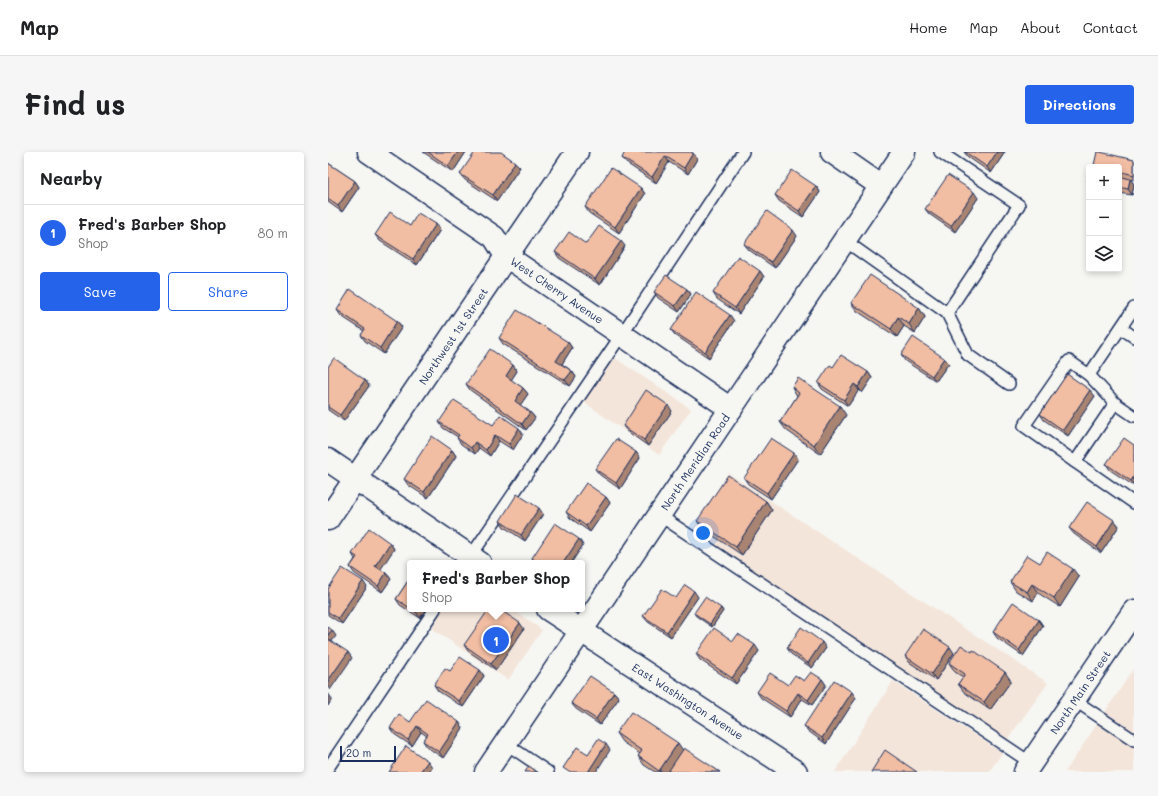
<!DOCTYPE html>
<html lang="en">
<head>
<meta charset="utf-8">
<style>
	body { margin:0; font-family:Mali,sans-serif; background:#f6f6f6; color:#202124 }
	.controls { position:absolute; right:12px; top:12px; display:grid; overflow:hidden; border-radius:4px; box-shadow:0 2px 6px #0003 }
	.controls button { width:36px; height:36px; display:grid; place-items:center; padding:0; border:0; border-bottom:1px solid #e0e0e0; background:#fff; color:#202124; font:20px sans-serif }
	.scale { position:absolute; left:12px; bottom:10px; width:56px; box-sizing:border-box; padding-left:4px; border:2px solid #1b2f5e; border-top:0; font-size:11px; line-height:14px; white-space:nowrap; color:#1b2f5e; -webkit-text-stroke:3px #f6f6f2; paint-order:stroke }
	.you { position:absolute; left:375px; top:381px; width:14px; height:14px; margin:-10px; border:3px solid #fff; border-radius:50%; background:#1a73e8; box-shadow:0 0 0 6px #1a73e833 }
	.badge { display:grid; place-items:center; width:26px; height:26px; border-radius:50%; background:#2563eb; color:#fff; font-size:13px; font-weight:700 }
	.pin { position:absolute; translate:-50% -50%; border:2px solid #fff; box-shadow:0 1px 4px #0006 }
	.popup { position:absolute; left:79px; top:408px; width:178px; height:52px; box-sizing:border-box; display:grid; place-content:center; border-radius:4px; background:#fff; filter:drop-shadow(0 1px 3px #0005); font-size:13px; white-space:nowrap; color:#757577 }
	.popup b { font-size:15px; color:#202124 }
	.popup::after { content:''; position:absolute; left:50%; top:100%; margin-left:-8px; border:8px solid transparent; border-top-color:#fff }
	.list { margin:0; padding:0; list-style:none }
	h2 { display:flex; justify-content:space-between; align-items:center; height:52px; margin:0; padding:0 16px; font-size:17px }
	h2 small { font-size:13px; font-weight:400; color:#757577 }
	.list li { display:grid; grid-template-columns:26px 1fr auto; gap:12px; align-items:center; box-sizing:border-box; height:56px; padding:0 16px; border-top:1px solid #e0e0e0 }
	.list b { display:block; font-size:15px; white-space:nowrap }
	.list p { margin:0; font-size:13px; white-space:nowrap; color:#757577 }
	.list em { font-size:13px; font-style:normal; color:#757577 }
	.actions { display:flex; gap:8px; padding:12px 16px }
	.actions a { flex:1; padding:9px 0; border:1px solid #2563eb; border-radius:4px; text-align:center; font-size:14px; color:#2563eb }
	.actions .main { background:#2563eb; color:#fff }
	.icon { flex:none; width:22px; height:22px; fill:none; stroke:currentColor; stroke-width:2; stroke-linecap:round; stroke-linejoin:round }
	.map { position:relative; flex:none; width:806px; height:620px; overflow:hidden; border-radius:4px }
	header { display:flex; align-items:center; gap:24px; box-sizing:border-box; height:56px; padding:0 20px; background:#fff; border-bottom:1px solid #e0e0e0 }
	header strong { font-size:19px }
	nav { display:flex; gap:22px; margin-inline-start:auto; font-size:14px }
	.intro { display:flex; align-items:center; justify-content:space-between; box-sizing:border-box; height:96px; padding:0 24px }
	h1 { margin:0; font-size:28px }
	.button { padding:10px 18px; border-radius:4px; background:#2563eb; color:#fff; font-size:14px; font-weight:700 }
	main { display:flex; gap:24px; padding:0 24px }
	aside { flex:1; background:#fff; border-radius:4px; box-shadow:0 2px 6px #0003 }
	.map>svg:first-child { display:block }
</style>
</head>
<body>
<header>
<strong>Map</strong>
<nav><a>Home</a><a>Map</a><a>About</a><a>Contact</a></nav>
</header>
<div class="intro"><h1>Find us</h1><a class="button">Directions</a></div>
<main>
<aside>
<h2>Nearby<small></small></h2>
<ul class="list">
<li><span class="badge">1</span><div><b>Fred's Barber Shop</b><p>Shop</p></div><em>80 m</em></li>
</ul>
<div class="actions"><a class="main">Save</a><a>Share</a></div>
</aside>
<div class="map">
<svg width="806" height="620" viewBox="0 0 806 620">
	<rect width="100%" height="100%" fill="#f6f6f2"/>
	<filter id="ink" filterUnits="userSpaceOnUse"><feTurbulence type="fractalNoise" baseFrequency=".025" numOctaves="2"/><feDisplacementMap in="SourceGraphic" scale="8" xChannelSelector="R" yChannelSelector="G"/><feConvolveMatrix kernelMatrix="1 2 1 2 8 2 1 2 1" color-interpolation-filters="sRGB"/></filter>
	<g filter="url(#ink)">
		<g fill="#f4e5da">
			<polygon points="284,204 363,257 331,303 253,248"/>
			<polygon points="400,321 720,531 679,588 364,379"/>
			<polygon points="98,457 184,457 214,478 180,528 91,468"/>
			<polygon points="806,516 806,620 737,620 787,545"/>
			<polygon points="565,529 674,601 661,620 507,620"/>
		</g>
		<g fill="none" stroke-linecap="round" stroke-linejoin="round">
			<g stroke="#1b2f5e" stroke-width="14">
				<g id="lane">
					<polyline points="612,0 691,53 619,161"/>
					<polyline points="516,88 619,161 640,203 681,232"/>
					<polyline points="806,156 761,223 787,251 806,264"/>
					<polyline points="793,176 806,185"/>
					<polyline points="787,251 747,310 806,351"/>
					<polyline points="747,310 696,274 741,209 761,223"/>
					<polyline points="331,363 703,611"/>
					<polyline points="141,407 294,182 415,0"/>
					<polyline points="746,548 806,588"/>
					<polyline points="177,591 220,620"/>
					<polyline points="0,616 107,457"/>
				</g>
			</g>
			<g stroke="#1b2f5e" stroke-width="25">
				<g id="street">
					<polyline points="41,0 166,85 178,104 403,257"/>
					<polyline points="504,0 553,34"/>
					<polyline points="0,308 152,411"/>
					<polyline points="0,367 249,0"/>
					<polyline points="220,457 468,620"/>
				</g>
			</g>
			<g stroke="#1b2f5e" stroke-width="25">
				<polyline id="secondary" points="697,620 806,459"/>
			</g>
			<g stroke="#1b2f5e" stroke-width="25">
				<polyline id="primary" points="158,620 576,0"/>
			</g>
			<use href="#lane" stroke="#f6f6f2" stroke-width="11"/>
			<use href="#street" stroke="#f6f6f2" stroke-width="22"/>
			<use href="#secondary" stroke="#f6f6f2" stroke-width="22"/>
			<use href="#primary" stroke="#f6f6f2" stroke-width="22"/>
		</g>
		<g fill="#cfa38c" stroke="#1b2f5e">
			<polygon points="95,0 138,0 125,20"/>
			<polygon points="636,0 677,0 663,21 640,5"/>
			<polygon points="365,1 369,7 360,22 341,10 328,31 298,11 294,6"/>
			<polygon points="806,8 806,28 802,27 806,32 804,43 791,41 791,15 767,15 766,13"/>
			<polygon points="0,11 27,29 31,35 14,60 0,50"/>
			<polygon points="192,15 169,49 137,28 132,22"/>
			<polygon points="488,34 492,40 475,65 451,49 447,43"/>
			<polygon points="313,36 317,42 291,81 261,61 257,55"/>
			<polygon points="650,46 627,80 601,62 597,57"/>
			<polygon points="108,72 112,78 89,113 52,89 47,83 82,74"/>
			<polygon points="469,84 447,116 421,98 416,92"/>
			<polygon points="258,92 297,94 272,133 231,106 227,100"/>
			<polygon points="432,119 436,125 411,162 389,147 385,141"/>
			<polygon points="359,137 363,142 351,160 330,146 326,140"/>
			<polygon points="523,151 591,156 597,165 587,181 576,174 569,185 529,159"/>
			<polygon points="9,158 69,169 74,175 56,202 37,189 33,183 36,179 13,164"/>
			<polygon points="406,169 381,206 347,183 343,178"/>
			<polygon points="171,186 240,190 244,196 234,212 244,219 248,225 242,234 175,192"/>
			<polygon points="573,203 621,211 608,229 577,209"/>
			<polygon points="185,213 189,219 183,228 195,236 200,242 192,253 202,260 207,266 198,278 142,238 138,232"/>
			<polygon points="0,215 37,228 41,234 16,269 0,258"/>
			<polygon points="505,215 540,220 544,226 534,241 531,238 520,254 494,237 490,231"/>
			<polygon points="464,235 518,263 492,302 458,278 452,270 469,244"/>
			<polygon points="767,244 740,284 716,268 712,262"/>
			<polygon points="344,259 320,294 299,279 295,274"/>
			<polygon points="111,270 165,273 195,282 185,298 171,289 162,304 151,296 147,302 133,292 129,286 130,285 115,276"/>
			<polygon points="806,293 806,334 782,318 778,312"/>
			<polygon points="124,298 128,304 100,346 80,333 76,327"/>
			<polygon points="308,300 312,306 292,337 272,323 267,317"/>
			<polygon points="470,307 443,347 420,332 416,326"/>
			<polygon points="278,345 282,351 262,380 242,366 238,360"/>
			<polygon points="438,349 444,358 414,403 375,377 369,369"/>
			<polygon points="215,362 197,389 176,375 172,369"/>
			<polygon points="786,368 791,374 773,401 746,382 741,376"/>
			<polygon points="62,391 66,397 52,417 58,421 63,427 54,440 26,421 22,415 27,407 24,402"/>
			<polygon points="255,393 243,411 207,411 204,406"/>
			<polygon points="712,411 751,425 732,455 710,441 705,449 688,439 682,430"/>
			<polygon points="82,426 82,457 98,457 92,466 72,453 68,447"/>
			<polygon points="39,435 14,472 0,463 0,437"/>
			<polygon points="370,445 343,485 320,470 315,464 348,446"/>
			<polygon points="393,456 395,459 384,475 368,464 366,461"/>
			<polygon points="711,468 715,474 695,504 669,486 665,480"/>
			<polygon points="196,477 168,518 140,499 136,493"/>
			<polygon points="405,489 431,499 408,532 372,508 368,502"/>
			<polygon points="459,496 498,496 484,516 463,502"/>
			<polygon points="626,501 608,528 581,510 577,504"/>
			<polygon points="621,511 683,529 662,558 636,540 630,532 635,525 627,520"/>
			<polygon points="152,518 156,524 135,555 110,539 106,533"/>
			<polygon points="494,527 498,533 484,553 474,547 462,565 433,546 429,540 460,533 476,529"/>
			<polygon points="286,540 291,546 272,573 248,557 243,551"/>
			<polygon points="528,546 498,592 480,579 476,574"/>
			<polygon points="82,570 131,570 135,576 115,606 99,595 95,589 99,584 93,580 84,594 66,582 62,576"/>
			<polygon points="288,581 355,598 392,620 327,620 316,613 310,604 312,602 294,590"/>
		</g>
		<g fill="#a98472" stroke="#1b2f5e">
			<polygon points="130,0 138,0 125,20 120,14"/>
			<polygon points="669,0 677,0 663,21 659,15"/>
			<polygon points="365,1 369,7 360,22 356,16"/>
			<polygon points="337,4 341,10 328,31 324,25"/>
			<polygon points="187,10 192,15 169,49 165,43"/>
			<polygon points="802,27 806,32 804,43 800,37"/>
			<polygon points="27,29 31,35 14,60 10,54"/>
			<polygon points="488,34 492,40 475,65 471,59"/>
			<polygon points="313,36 317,42 291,81 287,75"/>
			<polygon points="646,40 650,46 627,80 623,74"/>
			<polygon points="108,72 112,78 89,113 85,107"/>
			<polygon points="465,78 469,84 447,116 443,110"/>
			<polygon points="293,89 297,94 272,133 267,127"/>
			<polygon points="432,119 436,125 411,162 407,156"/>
			<polygon points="359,137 363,142 351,160 347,154"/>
			<polygon points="591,156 597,165 587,181 581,172"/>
			<polygon points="402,163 406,169 381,206 377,200"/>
			<polygon points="570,165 576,174 569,185 563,177"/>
			<polygon points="69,169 74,175 56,202 52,196"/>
			<polygon points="240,190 244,196 232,215 228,209"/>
			<polygon points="616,206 621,211 608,229 604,224"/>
			<polygon points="185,213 189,219 182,230 178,224"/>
			<polygon points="244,219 248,225 242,234 237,228"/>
			<polygon points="540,220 544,226 534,241 530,235"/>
			<polygon points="37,228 41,234 16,269 12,263"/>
			<polygon points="526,232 531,238 520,254 516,248"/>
			<polygon points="195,236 200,242 191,255 187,249"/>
			<polygon points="762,238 767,244 740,284 735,278"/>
			<polygon points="340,253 344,259 320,294 316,288"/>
			<polygon points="512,254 518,263 492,302 486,293"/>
			<polygon points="202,260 207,266 198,278 194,272"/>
			<polygon points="191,276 195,282 185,298 181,292"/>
			<polygon points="167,283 171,289 162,304 158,298"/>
			<polygon points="147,290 151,296 147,302 143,296"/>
			<polygon points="124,298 128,304 100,346 96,340"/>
			<polygon points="308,300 312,306 292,337 288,331"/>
			<polygon points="466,301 470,307 443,347 439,341"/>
			<polygon points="806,324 806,334 803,329"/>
			<polygon points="278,345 282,351 262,380 258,374"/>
			<polygon points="438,349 444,358 414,403 408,395"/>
			<polygon points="211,356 215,362 197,389 193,383"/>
			<polygon points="786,368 791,374 773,401 769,395"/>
			<polygon points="251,387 255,393 243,411 235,411"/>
			<polygon points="62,391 66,397 51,420 47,414"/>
			<polygon points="745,417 751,425 732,455 726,446"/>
			<polygon points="58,421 63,427 54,440 50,434"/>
			<polygon points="35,429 39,435 14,472 10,466"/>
			<polygon points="704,432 710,441 705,449 699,440"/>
			<polygon points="366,439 370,445 343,485 339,480"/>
			<polygon points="393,456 395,459 384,475 382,472"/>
			<polygon points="90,457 98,457 92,466 88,460"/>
			<polygon points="711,468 715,474 695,504 691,498"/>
			<polygon points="192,471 196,477 168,518 163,512"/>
			<polygon points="4,478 8,484 2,492 0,488 0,483"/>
			<polygon points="494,490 498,496 484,516 480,511"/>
			<polygon points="427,493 431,499 408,532 404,526"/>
			<polygon points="622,495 626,501 608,528 604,522"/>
			<polygon points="20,500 24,506 2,538 0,535 0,529"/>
			<polygon points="152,518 156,524 135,555 131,549"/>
			<polygon points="677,520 683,529 662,558 656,550"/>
			<polygon points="494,527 498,533 484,553 480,548"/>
			<polygon points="286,540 291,546 272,573 268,567"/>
			<polygon points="524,540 528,546 498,592 494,586"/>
			<polygon points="0,541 4,547 0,554"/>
			<polygon points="470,541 474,547 462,565 458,559"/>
			<polygon points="131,570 135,576 115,606 111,600"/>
			<polygon points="89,574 93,580 84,594 80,588"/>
			<polygon points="350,591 356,600 342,620 332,620 331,619"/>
			<polygon points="278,592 282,598 268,620 260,620"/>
			<polygon points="100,609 104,615 101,620 92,620"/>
		</g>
		<g fill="#f1bda3" stroke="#1b2f5e">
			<polygon points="100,0 130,0 120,14"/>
			<polygon points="147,0 173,0 187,10 165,43 132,22"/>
			<polygon points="297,0 363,0 365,1 356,16 337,4 324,25 294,6"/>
			<polygon points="637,0 669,0 659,15"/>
			<polygon points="769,0 772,0 806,8 806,23 791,19 791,15 773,15 766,13"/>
			<polygon points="0,11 27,29 10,54 0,47"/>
			<polygon points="283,16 313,36 287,75 257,55"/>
			<polygon points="464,18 488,34 471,59 447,43"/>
			<polygon points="761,20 761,30 759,29"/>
			<polygon points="620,23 646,40 623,74 597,57"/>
			<polygon points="791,24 802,27 800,37 791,35"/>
			<polygon points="439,59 465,78 443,110 416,92"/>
			<polygon points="62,60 82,74 90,61 108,72 85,107 47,83"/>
			<polygon points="271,74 293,89 267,127 227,100 241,80 258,92"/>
			<polygon points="410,104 432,119 407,156 385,141"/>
			<polygon points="338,123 359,137 347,154 326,140"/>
			<polygon points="542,123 591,156 581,172 570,165 563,177 523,151"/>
			<polygon points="22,137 69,169 52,196 33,183 37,177 9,158"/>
			<polygon points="368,140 402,163 377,200 343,178"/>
			<polygon points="189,158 240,190 228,209 244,219 237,228 171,186"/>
			<polygon points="585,185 616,206 604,224 573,203"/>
			<polygon points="162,197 185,213 178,224 195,236 187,249 202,260 194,272 138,232"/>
			<polygon points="513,203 540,220 530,235 526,232 516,248 490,231 502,213 505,215"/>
			<polygon points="6,206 37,228 12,263 0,255 0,215"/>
			<polygon points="739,222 762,238 735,278 712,262"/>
			<polygon points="470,226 512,254 486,293 452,270 471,241 464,235"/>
			<polygon points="318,238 340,253 316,288 295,274"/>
			<polygon points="126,248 165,273 172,263 191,276 181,292 167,283 158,298 147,290 143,296 129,286 131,283 111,270"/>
			<polygon points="104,284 124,298 96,340 76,327"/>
			<polygon points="443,286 466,301 439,341 416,326"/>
			<polygon points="796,286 806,293 806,324 803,329 778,312"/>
			<polygon points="288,287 308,300 288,331 267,317"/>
			<polygon points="400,323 438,349 408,395 369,369"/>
			<polygon points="258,331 278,345 258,374 238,360"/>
			<polygon points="189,342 211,356 193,383 172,369"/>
			<polygon points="759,350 786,368 769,395 741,376"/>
			<polygon points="227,371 251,387 235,411 210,411 204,406"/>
			<polygon points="41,376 62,391 47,414 58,421 50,434 22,415 29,405 24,402"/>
			<polygon points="719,400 745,417 726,446 704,432 699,440 682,430 699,403 712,411"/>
			<polygon points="14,416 35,429 10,466 0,460 0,437"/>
			<polygon points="82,426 82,456 68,447"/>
			<polygon points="357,433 366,439 339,480 315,464 334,437 348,446"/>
			<polygon points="377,445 393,456 382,472 366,461"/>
			<polygon points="685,450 711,468 691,498 665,480"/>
			<polygon points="84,457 90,457 88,460"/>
			<polygon points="161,457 171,457 192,471 163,512 136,493"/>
			<polygon points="0,475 4,478 0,483"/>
			<polygon points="473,475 494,490 480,511 459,496"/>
			<polygon points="386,476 405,489 410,482 427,493 404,526 368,502"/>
			<polygon points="595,477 622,495 604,522 577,504"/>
			<polygon points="0,487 20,500 0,529"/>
			<polygon points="633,493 644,500 645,498 677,520 656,550 630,532 637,522 621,511"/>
			<polygon points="132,505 152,518 131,549 106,533 117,516 122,519"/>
			<polygon points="483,520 494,527 480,548 470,541 458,559 429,540 442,521 460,533 467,523 476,529"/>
			<polygon points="262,524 286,540 268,567 243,551"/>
			<polygon points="506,528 524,540 494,586 476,574"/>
			<polygon points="98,547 131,570 111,600 95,589 100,582 89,574 80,588 62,576 71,562 82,570"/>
			<polygon points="303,560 350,591 331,619 310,604 314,599 288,581"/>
			<polygon points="270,587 278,592 260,620 241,620 235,616 249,595 260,602"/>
			<polygon points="78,594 100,609 92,620 61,620"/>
			<polygon points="356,596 392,620 340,620"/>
			<polygon points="557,598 589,620 543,620"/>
			<polygon points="201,614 209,620 197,620"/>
		</g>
	</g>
	<g text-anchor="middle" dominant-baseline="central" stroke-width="3.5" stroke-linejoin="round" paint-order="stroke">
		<g font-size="11" fill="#1b2f5e" stroke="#f6f6f2">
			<text transform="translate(229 138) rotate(34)">West Cherry Avenue</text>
			<text transform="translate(125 184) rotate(-56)">Northwest 1st Street</text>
			<text transform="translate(367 310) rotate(-56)">North Meridian Road</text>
			<text transform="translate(752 540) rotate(-56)">North Main Street</text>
			<text transform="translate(360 549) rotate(33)">East Washington Avenue</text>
		</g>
	</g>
</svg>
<div class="controls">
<button>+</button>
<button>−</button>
<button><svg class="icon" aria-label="layers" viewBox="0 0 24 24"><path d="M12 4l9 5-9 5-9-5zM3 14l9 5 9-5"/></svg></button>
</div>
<div class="scale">20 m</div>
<div class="you"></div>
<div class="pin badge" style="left:168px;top:488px">1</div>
<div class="popup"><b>Fred's Barber Shop</b>Shop</div>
</div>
</main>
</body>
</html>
